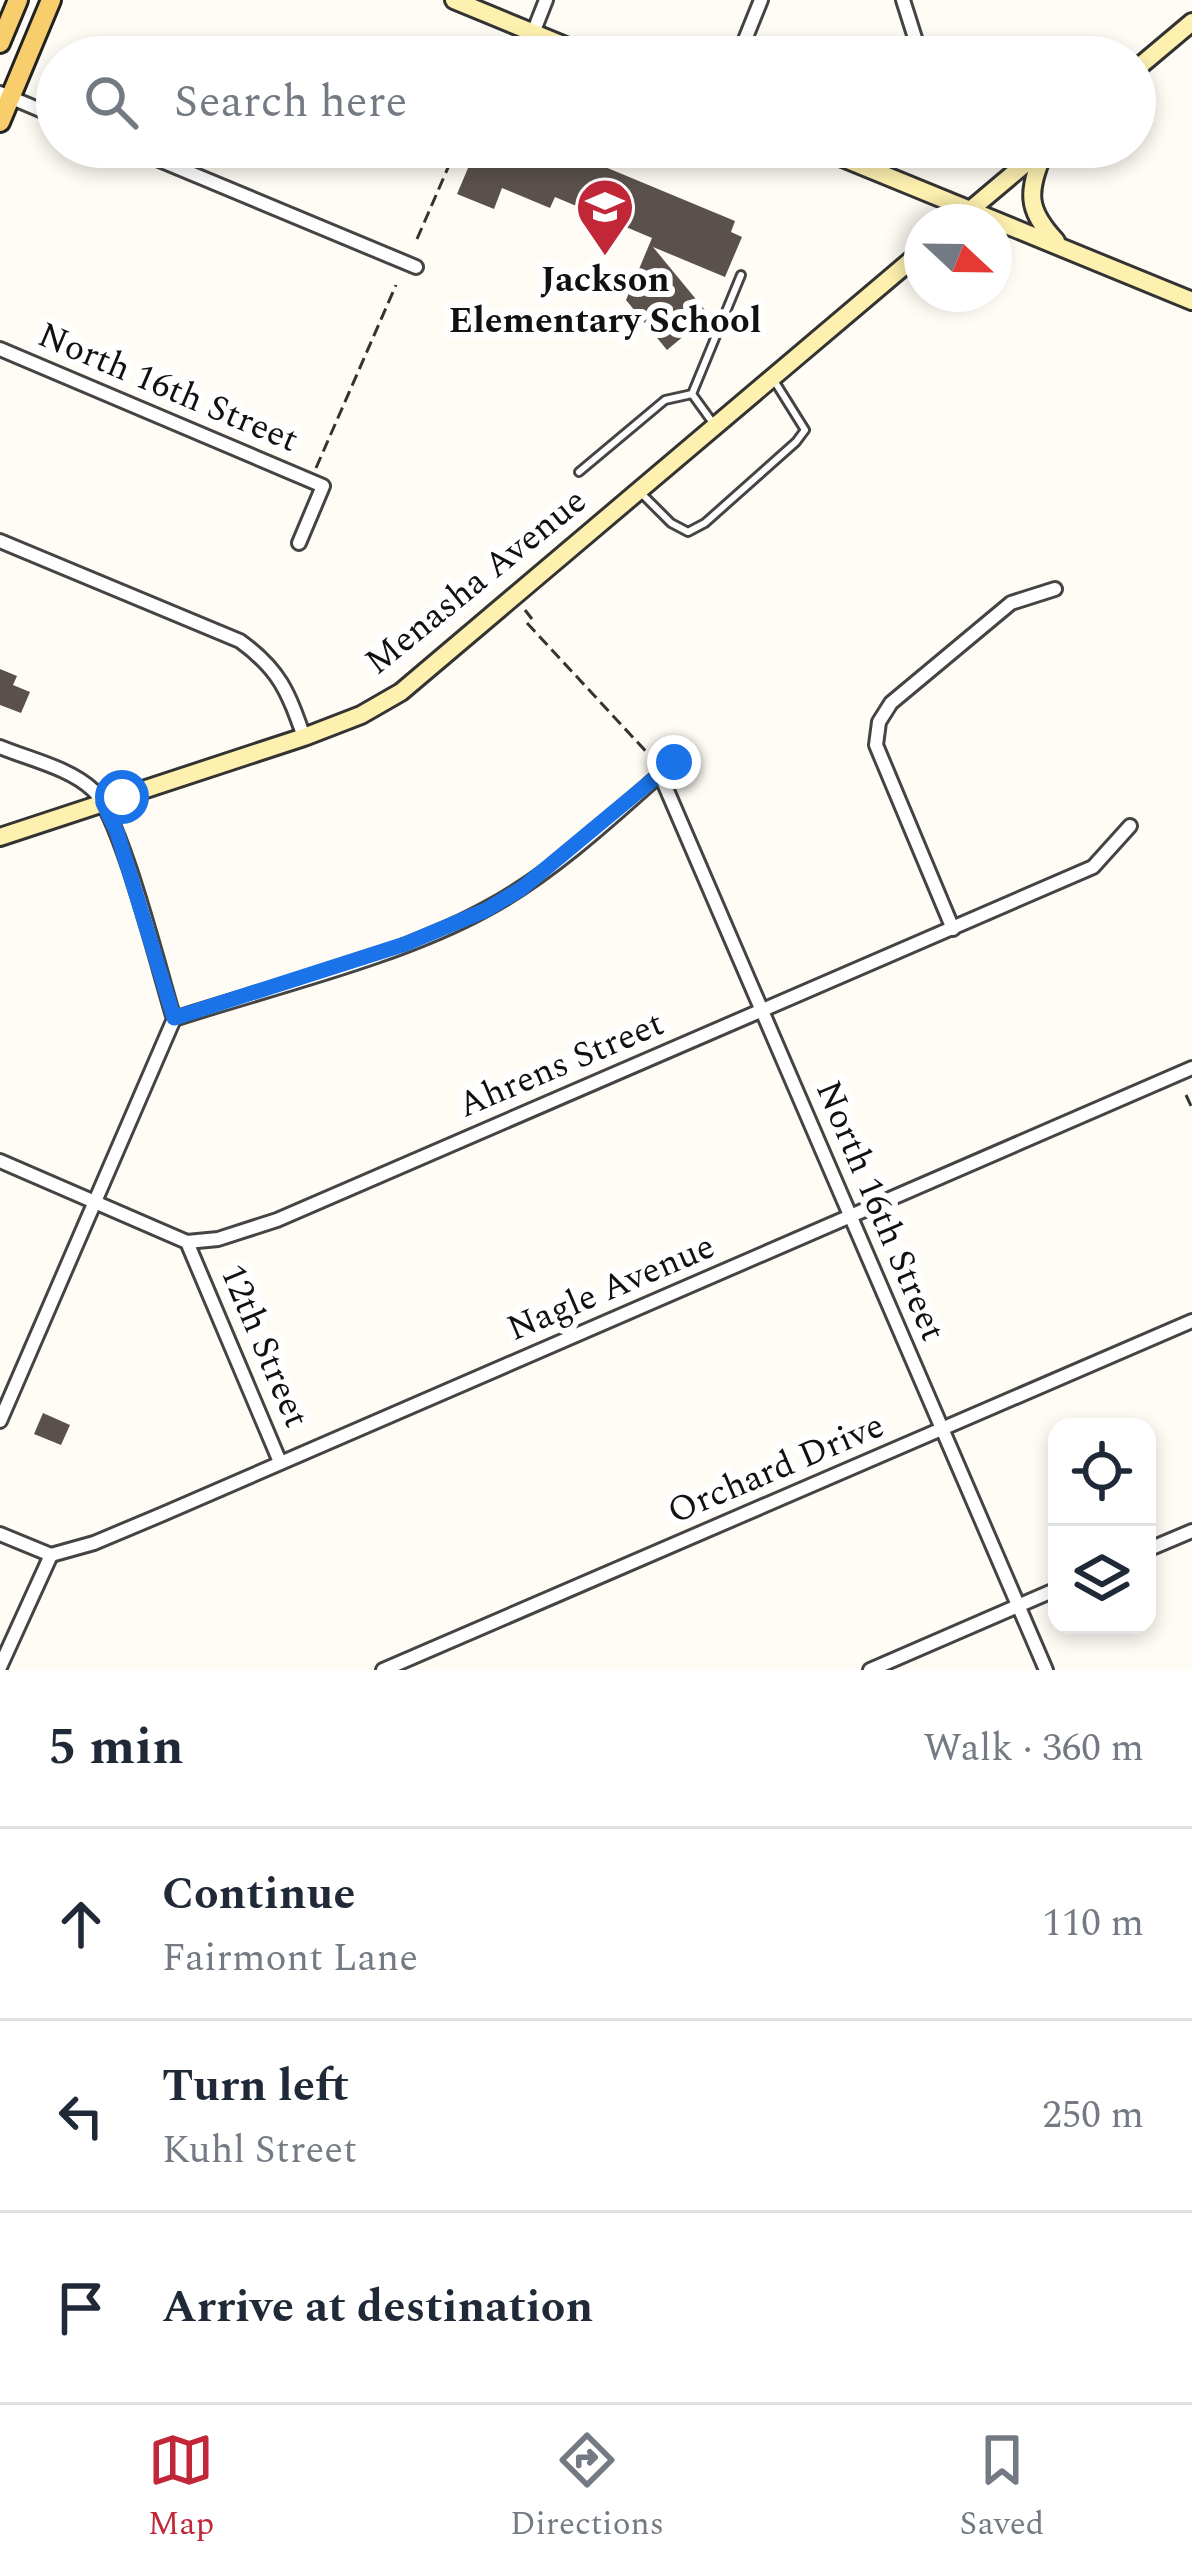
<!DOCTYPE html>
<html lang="en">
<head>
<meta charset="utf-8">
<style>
	body { margin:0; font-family:Spectral,serif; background:#f2f2f3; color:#1f2937 }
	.controls { position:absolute; right:36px; bottom:36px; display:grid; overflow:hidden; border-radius:24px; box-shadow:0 6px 18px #0003 }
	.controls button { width:108px; height:108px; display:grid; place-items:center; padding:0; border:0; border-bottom:3px solid #e0e1e3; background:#fff; color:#1f2937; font:60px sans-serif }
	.compass { position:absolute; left:904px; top:204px; width:108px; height:108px; border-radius:50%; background:#fff; box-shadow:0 6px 18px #0003; rotate:112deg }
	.stop { position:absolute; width:36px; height:36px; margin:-27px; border:9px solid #1a73e8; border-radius:50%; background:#fff }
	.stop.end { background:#1a73e8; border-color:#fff; box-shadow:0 3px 12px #0008 }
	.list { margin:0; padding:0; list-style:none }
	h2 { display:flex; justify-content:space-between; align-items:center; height:156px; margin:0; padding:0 48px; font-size:51px }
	h2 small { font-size:39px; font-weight:400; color:#747a83 }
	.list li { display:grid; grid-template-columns:78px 1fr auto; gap:36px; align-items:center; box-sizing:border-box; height:192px; padding:0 48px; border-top:3px solid #e0e1e3 }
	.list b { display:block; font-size:45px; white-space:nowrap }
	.list p { margin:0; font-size:39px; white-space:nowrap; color:#747a83 }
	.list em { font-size:39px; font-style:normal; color:#747a83 }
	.icon { flex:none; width:66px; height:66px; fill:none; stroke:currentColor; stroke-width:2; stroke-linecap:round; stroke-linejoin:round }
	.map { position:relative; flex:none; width:1192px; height:1670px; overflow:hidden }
	.search { position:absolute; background:#fff; box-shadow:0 6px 18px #0003; left:36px; right:36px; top:36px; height:132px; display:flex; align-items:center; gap:30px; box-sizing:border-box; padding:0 42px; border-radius:66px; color:#747a83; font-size:45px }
	.sheet { height:732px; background:#fff }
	nav { display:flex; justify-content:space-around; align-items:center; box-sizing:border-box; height:168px; border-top:3px solid #e0e1e3; background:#fff; font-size:33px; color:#747a83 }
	nav a { display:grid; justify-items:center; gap:6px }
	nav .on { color:#c22738 }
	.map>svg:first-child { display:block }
</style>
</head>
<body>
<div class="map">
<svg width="1192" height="1670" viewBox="0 0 1192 1670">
	<rect width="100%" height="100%" fill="#fffcf5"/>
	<g fill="#5a514d">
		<polygon points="477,147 557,147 735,221 731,232 742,237 725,277 653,247 709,315 667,350 626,300 652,238 555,197 550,208 502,188 494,209 457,194"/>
		<polygon points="0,669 17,676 13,685 30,692 21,713 0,705"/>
		<polygon points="43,1413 70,1425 61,1445 34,1434"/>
	</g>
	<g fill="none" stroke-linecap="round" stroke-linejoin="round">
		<g stroke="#444" stroke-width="12">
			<g id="lane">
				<polyline points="692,394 741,275"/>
				<polyline points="579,472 665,400 692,394 713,423"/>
				<polyline points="641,493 671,523 688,532 705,523 796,442 805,430 775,382"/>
			</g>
		</g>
		<g stroke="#444" stroke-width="18">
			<g id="street">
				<polyline points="903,0 921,57"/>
				<polyline points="533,33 546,0"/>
				<polyline points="738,57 761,0"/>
				<polyline points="0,93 57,117"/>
				<polyline points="128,147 416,267"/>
				<polyline points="0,349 323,486 299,543"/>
				<path d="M0 541 240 641C280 670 288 692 304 737"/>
				<path d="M0 747C29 759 70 768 93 790 121 816 160 974 174 1019L0 1421"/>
				<polyline points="660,774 1046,1670"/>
				<polyline points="953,929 876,745 879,722 891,703 1011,603 1055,589"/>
				<path d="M174 1019C272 987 397 958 486 909 552 874 618 812 674 762"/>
				<polyline points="0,1161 187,1242 280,1462"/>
				<polyline points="187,1242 218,1239 277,1220 1093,867 1130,826"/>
				<polyline points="0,1534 51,1555"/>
				<polyline points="1147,1550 1192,1531"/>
				<polyline points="51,1555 94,1543 163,1514 1192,1068"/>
				<polyline points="0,1667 51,1555"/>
				<polyline points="383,1670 1192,1321"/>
				<polyline points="870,1670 1057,1589"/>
			</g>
		</g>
		<g stroke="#333" stroke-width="22">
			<g id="secondary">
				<polyline points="454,0 592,57"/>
				<polyline points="1135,70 1192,22"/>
				<polyline points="816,147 1192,301"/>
				<path d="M1044 151C1028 192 1025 208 1056 241"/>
				<polyline points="956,222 1045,147"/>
				<polyline points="0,837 304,737 361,715 401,692 922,251"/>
			</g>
		</g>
		<g stroke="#222" stroke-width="24">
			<g id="primary">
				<polyline points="0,43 18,0"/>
				<polyline points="0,122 51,0"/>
			</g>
		</g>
		<g stroke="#333" stroke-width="3" stroke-dasharray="12 6" stroke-linecap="butt">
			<polyline points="496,57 502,42"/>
			<polyline points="417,239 457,147"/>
			<polyline points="316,468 396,285"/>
			<polyline points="525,610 532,619"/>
			<polyline points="527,623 653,759"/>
			<polyline points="1186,1095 1192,1108"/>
		</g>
		<use href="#lane" stroke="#fff" stroke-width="6"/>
		<use href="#street" stroke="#fff" stroke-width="12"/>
		<use href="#secondary" stroke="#fef1b0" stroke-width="16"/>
		<use href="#primary" stroke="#f8cd6c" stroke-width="18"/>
	</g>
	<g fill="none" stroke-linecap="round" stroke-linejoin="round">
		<polyline stroke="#1a73e8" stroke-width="15" points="122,797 103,803 117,832 174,1018 405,944 486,910 521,889 674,762"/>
	</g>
	<defs>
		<g id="school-pin" transform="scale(3)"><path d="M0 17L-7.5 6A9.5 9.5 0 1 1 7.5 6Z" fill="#c22738" stroke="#fff"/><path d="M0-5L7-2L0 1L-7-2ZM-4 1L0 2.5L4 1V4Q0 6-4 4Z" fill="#fff"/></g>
	</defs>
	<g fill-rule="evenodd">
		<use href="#school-pin" x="605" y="207"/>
	</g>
	<g text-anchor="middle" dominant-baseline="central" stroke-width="12" stroke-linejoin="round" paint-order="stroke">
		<g font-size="36" font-weight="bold" fill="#111" stroke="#fff">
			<text x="605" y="280">Jackson<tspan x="605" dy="41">Elementary School</tspan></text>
		</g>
		<g font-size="36" fill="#111" stroke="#fff">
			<text transform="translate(168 388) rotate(23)">North 16th Street</text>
			<text transform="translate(476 582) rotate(-39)">Menasha Avenue</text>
			<text transform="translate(561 1065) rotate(-23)">Ahrens Street</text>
			<text transform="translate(880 1211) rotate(67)">North 16th Street</text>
			<text transform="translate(611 1288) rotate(-23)">Nagle Avenue</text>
			<text transform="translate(264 1346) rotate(67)">12th Street</text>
			<text transform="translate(776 1469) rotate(-23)">Orchard Drive</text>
		</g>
	</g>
</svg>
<div class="controls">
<button><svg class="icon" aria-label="locate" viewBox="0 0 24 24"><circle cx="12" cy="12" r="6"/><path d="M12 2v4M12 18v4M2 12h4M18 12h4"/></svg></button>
<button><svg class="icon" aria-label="layers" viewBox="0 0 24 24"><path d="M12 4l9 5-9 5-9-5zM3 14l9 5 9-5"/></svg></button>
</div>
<svg class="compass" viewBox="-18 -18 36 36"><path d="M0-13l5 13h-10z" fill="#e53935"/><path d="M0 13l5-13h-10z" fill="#747a83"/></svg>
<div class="stop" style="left:122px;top:797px"></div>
<div class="stop end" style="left:674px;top:762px"></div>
<div class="search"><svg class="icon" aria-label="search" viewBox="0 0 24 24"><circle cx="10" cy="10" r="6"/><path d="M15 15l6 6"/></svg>Search here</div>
</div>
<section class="sheet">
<h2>5 min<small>Walk · 360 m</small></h2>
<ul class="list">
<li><svg class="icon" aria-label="ahead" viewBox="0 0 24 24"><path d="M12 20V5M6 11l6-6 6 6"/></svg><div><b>Continue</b><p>Fairmont Lane</p></div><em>110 m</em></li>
<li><svg class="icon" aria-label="left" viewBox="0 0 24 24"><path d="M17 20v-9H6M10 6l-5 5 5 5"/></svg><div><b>Turn left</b><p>Kuhl Street</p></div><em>250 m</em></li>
<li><svg class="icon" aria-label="arrive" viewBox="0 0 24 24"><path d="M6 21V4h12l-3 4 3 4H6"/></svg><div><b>Arrive at destination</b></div></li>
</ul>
</section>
<nav>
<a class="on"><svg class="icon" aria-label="map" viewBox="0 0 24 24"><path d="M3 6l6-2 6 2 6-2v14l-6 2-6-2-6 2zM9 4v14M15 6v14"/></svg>Map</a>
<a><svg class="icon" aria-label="directions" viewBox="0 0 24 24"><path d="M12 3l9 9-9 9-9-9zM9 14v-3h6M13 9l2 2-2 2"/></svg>Directions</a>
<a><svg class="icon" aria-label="saved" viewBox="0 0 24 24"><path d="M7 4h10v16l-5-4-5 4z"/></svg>Saved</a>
</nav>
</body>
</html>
